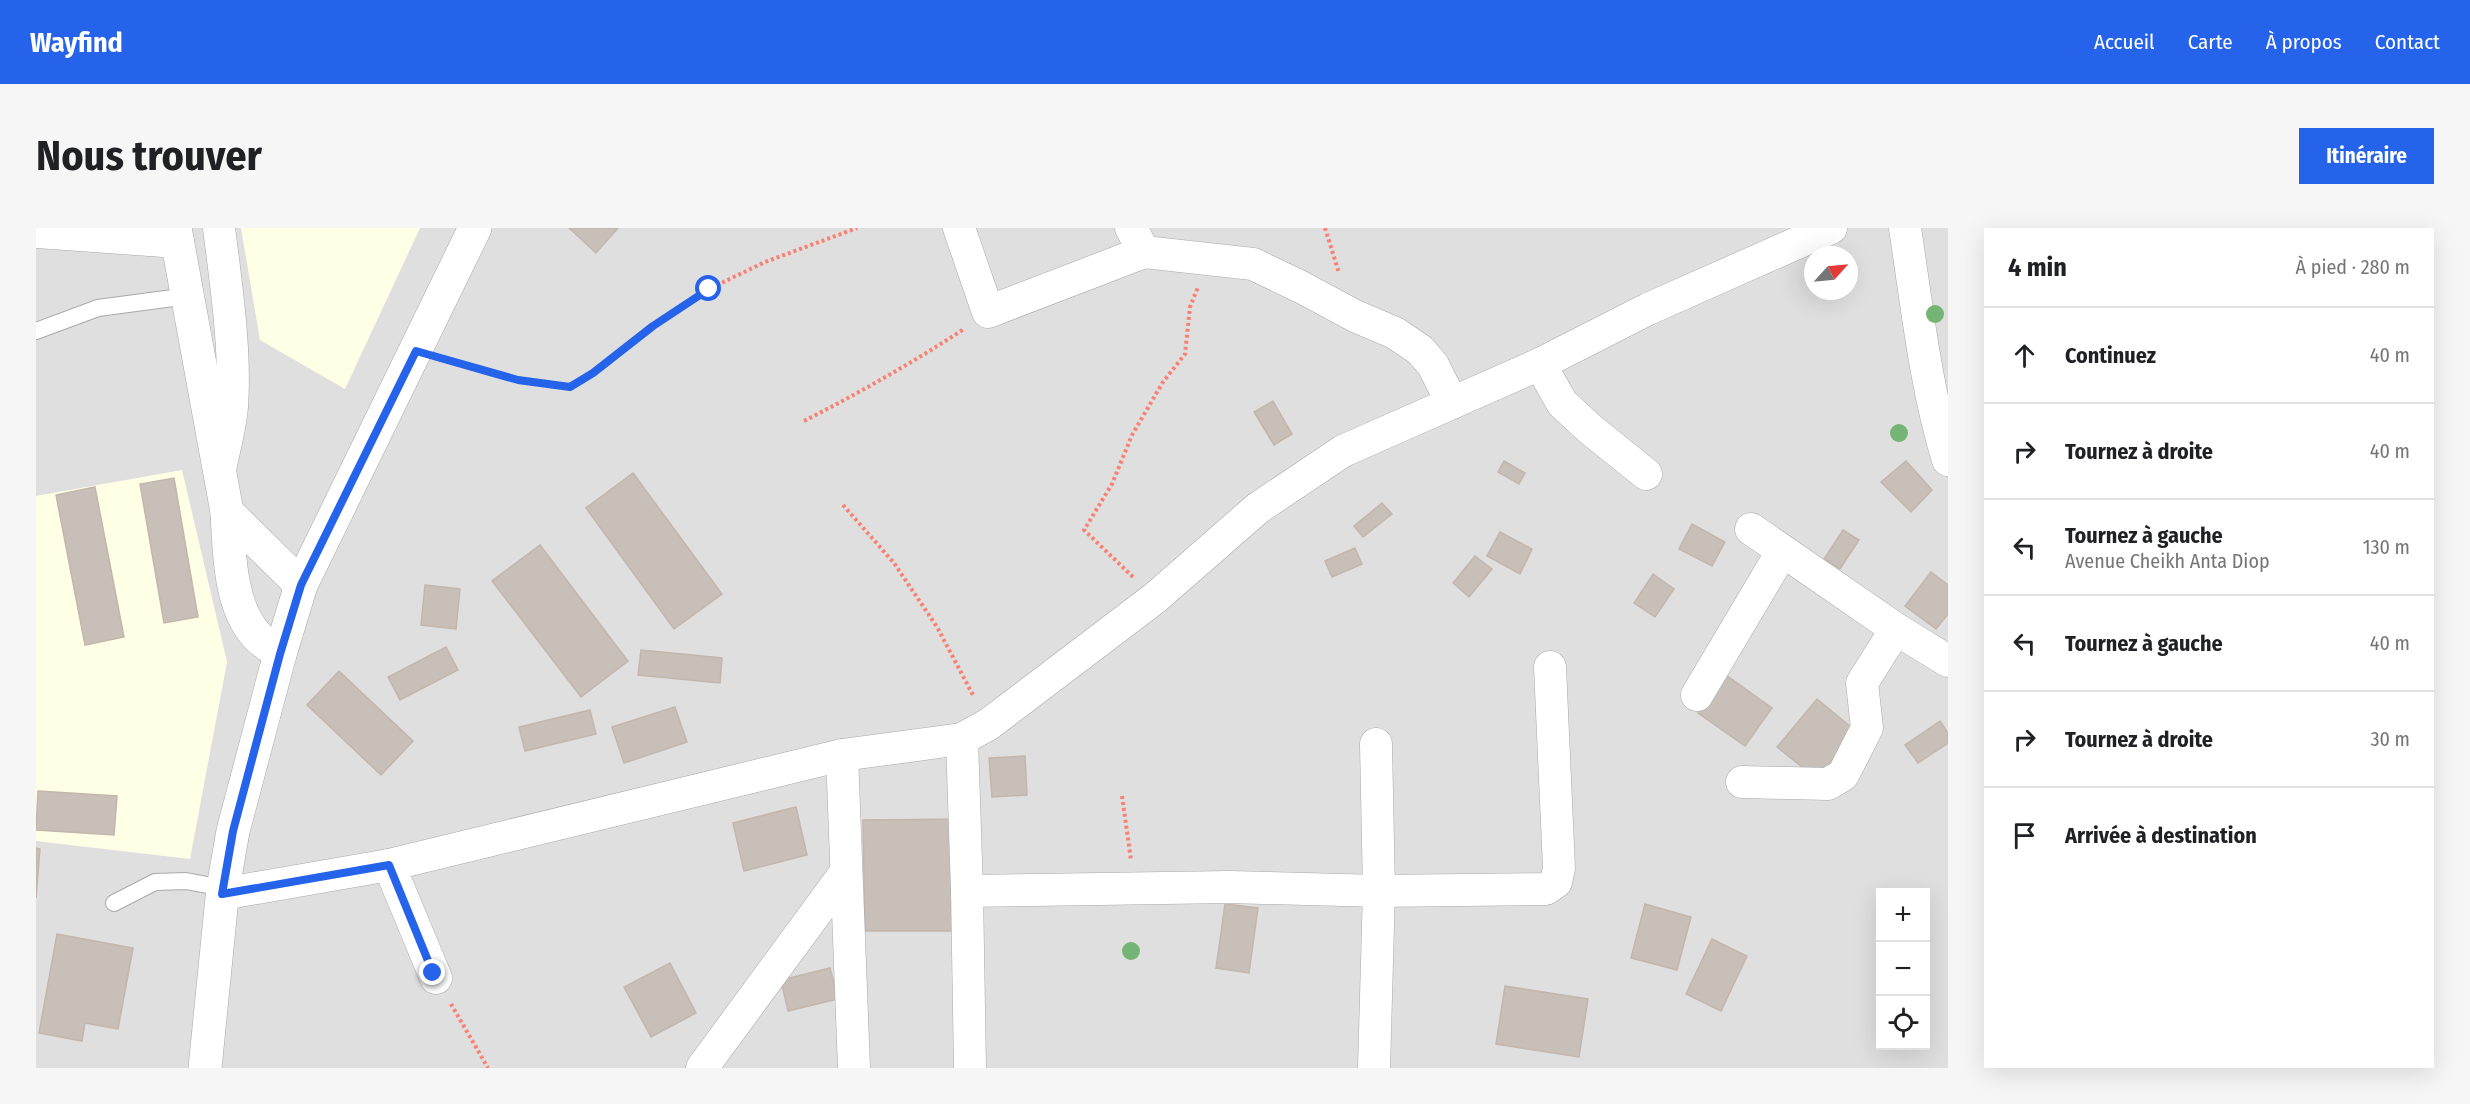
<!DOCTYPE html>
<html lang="fr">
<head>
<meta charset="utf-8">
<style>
	body { margin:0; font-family:"Fira Sans Condensed",sans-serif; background:#f6f6f6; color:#202124 }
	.controls { position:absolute; right:18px; bottom:18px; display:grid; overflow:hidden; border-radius:0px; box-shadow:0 6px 24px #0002 }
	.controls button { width:54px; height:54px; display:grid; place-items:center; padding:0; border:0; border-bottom:2px solid #e0e0e0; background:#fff; color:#202124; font:30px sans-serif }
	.compass { position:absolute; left:1768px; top:18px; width:54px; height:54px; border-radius:50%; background:#fff; box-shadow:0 6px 24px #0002; rotate:63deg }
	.stop { position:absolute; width:18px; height:18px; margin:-14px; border:4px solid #2563eb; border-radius:50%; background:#fff }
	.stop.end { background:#2563eb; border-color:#fff; box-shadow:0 2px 6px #0008 }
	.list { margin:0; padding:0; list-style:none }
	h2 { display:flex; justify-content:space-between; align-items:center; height:78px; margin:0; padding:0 24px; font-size:26px }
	h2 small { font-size:20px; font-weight:400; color:#757577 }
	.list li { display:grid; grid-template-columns:39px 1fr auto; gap:18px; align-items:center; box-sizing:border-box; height:96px; padding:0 24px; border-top:2px solid #e0e0e0 }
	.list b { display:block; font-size:22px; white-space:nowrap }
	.list p { margin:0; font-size:20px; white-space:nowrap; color:#757577 }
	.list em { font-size:20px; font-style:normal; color:#757577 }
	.icon { flex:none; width:33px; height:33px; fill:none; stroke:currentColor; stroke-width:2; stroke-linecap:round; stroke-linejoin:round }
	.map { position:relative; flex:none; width:1912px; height:840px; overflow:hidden; border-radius:0px }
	header { display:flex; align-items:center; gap:36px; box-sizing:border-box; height:84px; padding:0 30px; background:#2563eb; color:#fff }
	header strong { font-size:28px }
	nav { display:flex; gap:33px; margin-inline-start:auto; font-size:21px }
	.intro { display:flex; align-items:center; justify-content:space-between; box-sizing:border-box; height:144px; padding:0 36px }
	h1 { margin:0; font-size:42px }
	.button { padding:15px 27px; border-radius:0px; background:#2563eb; color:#fff; font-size:21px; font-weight:700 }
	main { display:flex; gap:36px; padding:0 36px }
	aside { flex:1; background:#fff; border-radius:0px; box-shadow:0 6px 24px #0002 }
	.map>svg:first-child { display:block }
</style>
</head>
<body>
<header>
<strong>Wayfind</strong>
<nav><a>Accueil</a><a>Carte</a><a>À propos</a><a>Contact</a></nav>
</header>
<div class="intro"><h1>Nous trouver</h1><a class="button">Itinéraire</a></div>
<main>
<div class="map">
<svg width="1912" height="840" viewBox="0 0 1912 840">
	<rect width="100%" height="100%" fill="#f2efe9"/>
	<path fill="#e0dfdf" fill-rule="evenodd" d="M0 0H1912V840H0ZM1777 27H1813V63H1777ZM1844 664H1890V818H1844Z"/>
	<g fill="#ffffe5">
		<polygon points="205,0 384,0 309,161 224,112"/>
		<polygon points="146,242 191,434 154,631 0,613 0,268"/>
	</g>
	<g fill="#c7bfb8" stroke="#c4b6ab" stroke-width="1.5">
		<polygon points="533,0 582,0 560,25"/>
		<polygon points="1237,173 1256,206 1238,217 1218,184"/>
		<polygon points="1468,233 1489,245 1483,256 1462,244"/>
		<polygon points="1870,233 1896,262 1875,284 1845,254"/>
		<polygon points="597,245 686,366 638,401 550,280"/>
		<polygon points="138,250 162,389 128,395 104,256"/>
		<polygon points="59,259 88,409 49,417 20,267"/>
		<polygon points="1346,275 1356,286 1327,309 1318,298"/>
		<polygon points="1656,296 1689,314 1676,338 1643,321"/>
		<polygon points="1807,302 1823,312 1804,341 1788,331"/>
		<polygon points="1464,304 1496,321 1484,346 1451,328"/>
		<polygon points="504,317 592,433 545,469 456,353"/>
		<polygon points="1319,320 1326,336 1296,349 1289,333"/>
		<polygon points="1439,328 1456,341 1433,369 1417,355"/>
		<polygon points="1895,344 1912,357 1912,386 1900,401 1869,378"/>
		<polygon points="1617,346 1638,361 1619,389 1598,375"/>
		<polygon points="389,357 424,361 420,401 385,397"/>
		<polygon points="410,419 422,442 364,472 352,449"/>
		<polygon points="605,422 686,430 684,455 602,447"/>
		<polygon points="303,443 377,513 345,547 271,477"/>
		<polygon points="1690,447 1736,480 1709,518 1662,485"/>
		<polygon points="1781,471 1820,503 1781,551 1741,519"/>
		<polygon points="639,479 651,514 588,535 576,499"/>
		<polygon points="554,482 560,506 489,523 483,499"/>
		<polygon points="1904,493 1912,505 1912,515 1882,535 1869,517"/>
		<polygon points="989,528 991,567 956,569 953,530"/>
		<polygon points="2,563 81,568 78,607 0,602"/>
		<polygon points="760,579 771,627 708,643 697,595"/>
		<polygon points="924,591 925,703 829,703 827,592"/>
		<polygon points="0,620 4,621 0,670"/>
		<polygon points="1189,676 1222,680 1213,745 1180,740"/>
		<polygon points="1609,676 1655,689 1641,742 1595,730"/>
		<polygon points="21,706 97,720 82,801 49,795 46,813 3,805"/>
		<polygon points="1676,711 1711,728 1685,783 1650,766"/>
		<polygon points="634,735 660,785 615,809 588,759"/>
		<polygon points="794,740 802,771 752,783 745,752"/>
		<polygon points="1469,758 1552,771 1543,829 1460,816"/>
	</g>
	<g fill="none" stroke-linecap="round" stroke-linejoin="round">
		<g stroke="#a9a9a9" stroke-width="18">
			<g id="service">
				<polyline points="0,103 62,80 152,68"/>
				<polyline points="78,675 119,654 150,653 187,660"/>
			</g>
		</g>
		<g stroke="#a9a9a9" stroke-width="33">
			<g id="minor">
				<path d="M183 0C190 56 200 122 196 179 194 200 188 221 184 242"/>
				<polyline points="923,0 952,84 1108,24"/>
				<polyline points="1095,0 1108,24 1217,36 1265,59 1319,88 1359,105 1384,122 1397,137 1416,175"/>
				<path d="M1869 0C1881 78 1889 157 1912 232"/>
				<polyline points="0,4 142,14"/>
				<polyline points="1504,136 1526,175 1554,201 1610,246"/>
				<polyline points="1715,301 1860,401 1912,433"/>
				<polyline points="1661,467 1746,324"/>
				<polyline points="926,511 931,663 934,840"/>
				<polyline points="806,527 818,840"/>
				<polyline points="1706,554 1792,556 1807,547 1831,500 1826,455 1860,401"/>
				<polyline points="353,637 400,750"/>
				<polyline points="931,663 1194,659 1343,663 1510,661 1520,654 1523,640 1514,439"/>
				<polyline points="186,666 353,637 806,527 926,511 953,496 1119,370 1222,280 1307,223 1504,136 1612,81 1795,0"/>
				<polyline points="666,840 810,644"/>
				<polyline points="1338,840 1343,663 1340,516"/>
			</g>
		</g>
		<g stroke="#a9a9a9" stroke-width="34">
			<g id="tertiary">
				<path d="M139 0 191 284C193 321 193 380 222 409 228 415 237 420 244 426"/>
				<polyline points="191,284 265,357"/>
				<polyline points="169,840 187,660 197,603 244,426 265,357 439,0"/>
			</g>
		</g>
		<g stroke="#fa8072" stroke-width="4" stroke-dasharray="3 3" stroke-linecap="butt">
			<polyline points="1289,0 1303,45"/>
			<polyline points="410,132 482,152 534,159 557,145 617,98 673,61 729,34 821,0"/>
			<path d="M768 193C823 165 876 135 928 101"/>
			<polyline points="807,277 858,335 901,399 938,469"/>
			<polyline points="1097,349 1048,302 1076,256 1096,207 1127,154 1149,126 1154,79 1162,59"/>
			<polyline points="1086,568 1095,632"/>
			<polyline points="415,776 452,840"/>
		</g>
		<use href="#service" stroke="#fff" stroke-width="16"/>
		<use href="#minor" stroke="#fff" stroke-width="32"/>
		<use href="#tertiary" stroke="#fff" stroke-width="33"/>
	</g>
	<g fill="#74b475">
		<circle cx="1899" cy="86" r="9"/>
		<circle cx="1863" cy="205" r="9"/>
		<circle cx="1095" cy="723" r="9"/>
	</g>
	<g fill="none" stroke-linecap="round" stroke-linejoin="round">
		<polyline stroke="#2563eb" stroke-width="8" points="397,745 353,637 186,666 197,603 244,426 265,357 380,123 482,152 534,159 557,145 617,98 673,61"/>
	</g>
</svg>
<div class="controls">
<button>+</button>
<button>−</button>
<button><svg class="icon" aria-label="locate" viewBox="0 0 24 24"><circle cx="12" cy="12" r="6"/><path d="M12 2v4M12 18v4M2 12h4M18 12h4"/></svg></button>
</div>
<svg class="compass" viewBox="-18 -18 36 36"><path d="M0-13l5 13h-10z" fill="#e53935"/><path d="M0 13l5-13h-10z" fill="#757577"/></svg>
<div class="stop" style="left:673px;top:61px"></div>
<div class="stop end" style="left:397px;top:745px"></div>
</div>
<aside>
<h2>4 min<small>À pied · 280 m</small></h2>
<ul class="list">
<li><svg class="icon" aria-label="ahead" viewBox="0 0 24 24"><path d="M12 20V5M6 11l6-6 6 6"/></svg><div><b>Continuez</b></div><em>40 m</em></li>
<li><svg class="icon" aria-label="right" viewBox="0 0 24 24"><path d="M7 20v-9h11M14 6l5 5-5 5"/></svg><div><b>Tournez à droite</b></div><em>40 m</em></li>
<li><svg class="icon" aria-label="left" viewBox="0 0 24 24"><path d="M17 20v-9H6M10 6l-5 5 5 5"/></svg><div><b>Tournez à gauche</b><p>Avenue Cheikh Anta Diop</p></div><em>130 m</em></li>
<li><svg class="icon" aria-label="left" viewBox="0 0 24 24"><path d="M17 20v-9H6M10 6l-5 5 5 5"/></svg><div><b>Tournez à gauche</b></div><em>40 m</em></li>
<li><svg class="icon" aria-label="right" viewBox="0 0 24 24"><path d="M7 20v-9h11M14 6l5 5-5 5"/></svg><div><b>Tournez à droite</b></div><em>30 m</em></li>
<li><svg class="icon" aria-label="arrive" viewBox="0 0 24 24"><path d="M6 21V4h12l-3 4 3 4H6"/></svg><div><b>Arrivée à destination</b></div></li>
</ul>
</aside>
</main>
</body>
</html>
